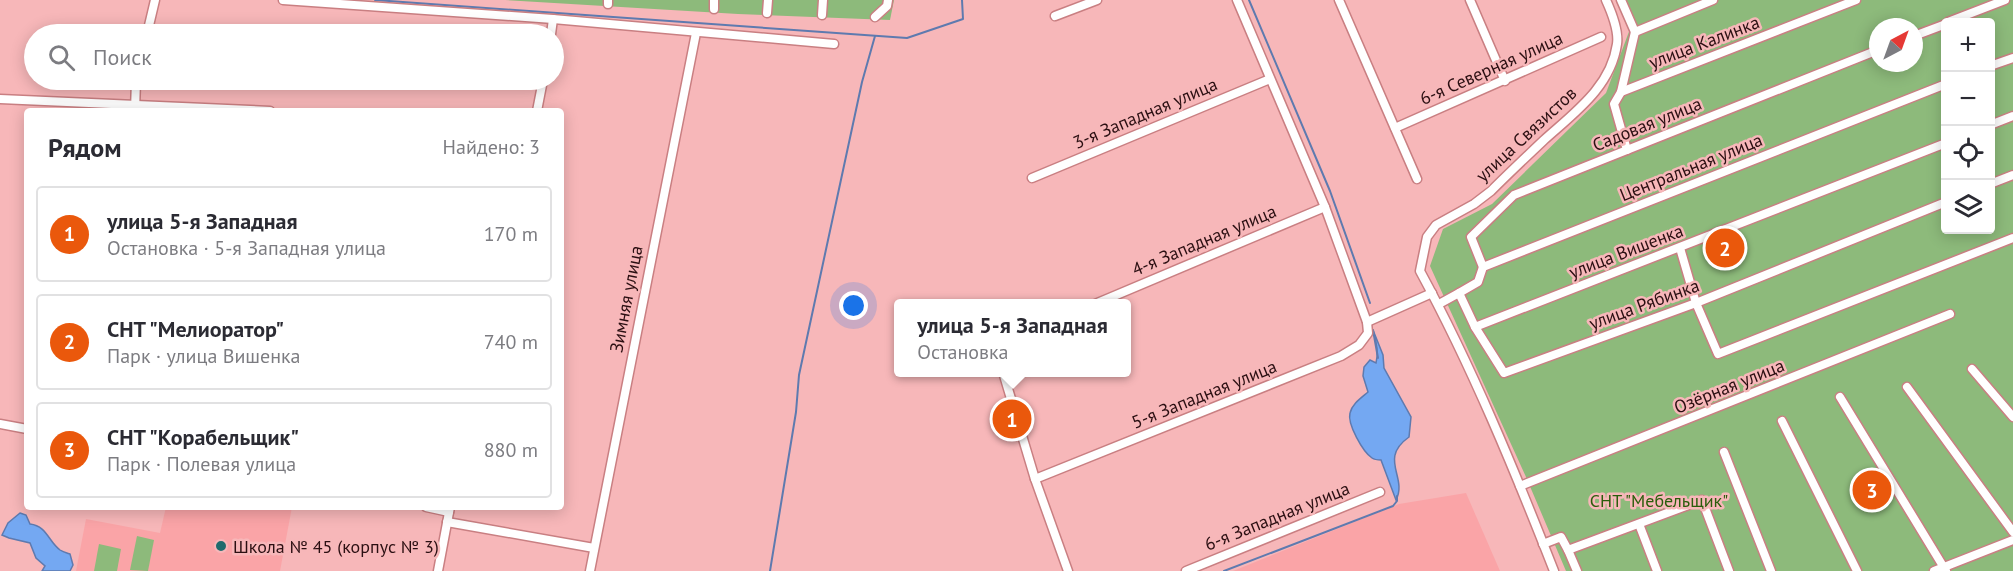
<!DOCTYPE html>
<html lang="ru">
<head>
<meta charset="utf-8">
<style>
	body { margin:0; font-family:"PT Sans",sans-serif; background:#f2f2f3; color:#2b2b33 }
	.controls { position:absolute; right:18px; top:18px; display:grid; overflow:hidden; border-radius:6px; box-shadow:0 3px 15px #0003 }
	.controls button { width:54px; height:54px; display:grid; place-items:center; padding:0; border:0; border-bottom:2px solid #e1e1e2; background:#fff; color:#2b2b33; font:30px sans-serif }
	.compass { position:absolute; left:1869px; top:18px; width:54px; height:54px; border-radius:50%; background:#fff; box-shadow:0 3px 15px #0003; rotate:41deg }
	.you { position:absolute; left:854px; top:306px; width:21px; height:21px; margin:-15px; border:4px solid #fff; border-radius:50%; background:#1a73e8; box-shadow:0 0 0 9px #1a73e833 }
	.badge { display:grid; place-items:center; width:39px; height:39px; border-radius:50%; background:#ea580c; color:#fff; font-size:20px; font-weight:700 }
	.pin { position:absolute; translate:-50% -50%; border:3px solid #fff; box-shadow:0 2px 6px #0006 }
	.popup { position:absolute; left:894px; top:299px; width:237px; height:78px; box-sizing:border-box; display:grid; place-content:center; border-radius:6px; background:#fff; filter:drop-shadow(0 2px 4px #0005); font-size:20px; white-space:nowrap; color:#7c7c81 }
	.popup b { font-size:22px; color:#2b2b33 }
	.popup::after { content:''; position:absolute; left:50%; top:100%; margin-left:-12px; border:12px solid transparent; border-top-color:#fff }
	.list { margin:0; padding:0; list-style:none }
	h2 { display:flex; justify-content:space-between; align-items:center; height:78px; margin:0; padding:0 24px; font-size:26px }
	h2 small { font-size:20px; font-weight:400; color:#7c7c81 }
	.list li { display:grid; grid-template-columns:39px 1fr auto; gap:18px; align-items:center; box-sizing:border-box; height:96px; margin:0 12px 12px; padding:0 12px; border:2px solid #e1e1e2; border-radius:6px }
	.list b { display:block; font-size:22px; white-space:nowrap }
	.list p { margin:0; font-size:20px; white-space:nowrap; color:#7c7c81 }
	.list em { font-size:20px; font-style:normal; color:#7c7c81 }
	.icon { flex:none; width:33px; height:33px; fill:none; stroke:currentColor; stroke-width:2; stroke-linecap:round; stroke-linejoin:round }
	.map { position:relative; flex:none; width:2013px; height:571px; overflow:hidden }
	.search { position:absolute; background:#fff; box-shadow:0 3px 15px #0003; left:24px; top:24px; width:540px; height:66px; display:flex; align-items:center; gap:15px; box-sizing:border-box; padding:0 21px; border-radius:33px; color:#7c7c81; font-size:22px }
	.panel { position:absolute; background:#fff; box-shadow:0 3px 15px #0003; left:24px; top:108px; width:540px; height:402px; border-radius:6px }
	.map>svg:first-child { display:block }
</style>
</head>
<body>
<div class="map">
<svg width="2013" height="571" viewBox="0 0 2013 571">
	<rect width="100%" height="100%" fill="#f7b7b9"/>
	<g fill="#faa4a7">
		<polygon points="1466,493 1500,571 1233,571 1399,504"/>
		<polygon points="166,507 292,507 280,571 76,571 86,519 160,533"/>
	</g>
	<g fill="#8dba7b" fill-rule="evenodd">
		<polygon points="505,0 894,0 890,20 738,14"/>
		<path d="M1616 0H2013V571H1566L1526 477 1430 266 1443 229 1492 204 1606 93 1630 29ZM1946 22H1990V230H1946ZM1878 27H1914V63H1878Z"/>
		<polygon points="137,536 154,540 148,571 130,570"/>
		<polygon points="99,544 121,549 117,571 94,571"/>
	</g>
	<g fill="#74a8f2" stroke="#5e7aaf" stroke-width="1.5">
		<path d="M1373 330 1383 355 1384 368 1411 417 1409 437C1378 459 1408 477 1396 500L1381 460C1377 460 1375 460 1372 458 1363 452 1347 424 1350 413 1352 404 1361 398 1368 392L1363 376 1364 367 1370 360 1376 363C1379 352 1376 342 1373 330Z"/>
		<path d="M20 513 26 515 30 524C47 526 48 541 60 550 63 552 67 553 70 554L73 565 70 571H42L45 566 36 558 30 543 9 538 2 535 8 523Z"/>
	</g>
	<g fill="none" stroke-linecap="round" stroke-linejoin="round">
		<g stroke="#5e7aaf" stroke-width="2">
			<polyline points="375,0 907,38 963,19 962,0"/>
			<polyline points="1249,0 1330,191 1370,303"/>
			<polyline points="1373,330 1378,358"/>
			<polyline points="770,571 796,412 799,375 862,82 875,36"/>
			<polyline points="1224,571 1393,506 1397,501 1397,496"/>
		</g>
		<g stroke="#c97f82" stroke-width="11">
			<g id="street">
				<polyline points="283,0 553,19 834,44"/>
				<polyline points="1339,0 1417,179"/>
				<polyline points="1470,0 1505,81"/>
				<polyline points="1621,0 1635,32"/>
				<polyline points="608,4 608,0"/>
				<polyline points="714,9 714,0"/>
				<polyline points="767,13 768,0"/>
				<polyline points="822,15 823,0"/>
				<polyline points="1055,16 1097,0"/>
				<polyline points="875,17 887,6 888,0"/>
				<polyline points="1948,22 2005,0"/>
				<polyline points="147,34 155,0"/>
				<polyline points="551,34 553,19"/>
				<polyline points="1914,36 1946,24"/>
				<polyline points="1990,66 2013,58"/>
				<polyline points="1621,92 1635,32 1713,0"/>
				<polyline points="0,99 270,111"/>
				<polyline points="135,111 136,80"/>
				<polyline points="537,111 543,80"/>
				<polyline points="1990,125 2013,116"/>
				<polyline points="1395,128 1601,37"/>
				<polyline points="1627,150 1614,104 1621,92 1856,0"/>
				<polyline points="1032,178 1270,79"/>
				<polyline points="1990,184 2013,175"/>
				<polyline points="1680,248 1696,303 1718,354 2013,238"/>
				<polyline points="1483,267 1471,237 1514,195 1878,50"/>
				<polyline points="1459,293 1478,282 1483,267 1946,84"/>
				<polyline points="1095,304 1325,207"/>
				<polyline points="1439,304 1459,293 1475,327 1946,143"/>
				<polyline points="1367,322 1432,293"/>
				<polyline points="1475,327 1504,373 1696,303 1946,202"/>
				<polyline points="1972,369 2013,417"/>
				<polyline points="1003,372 1035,479 1068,571"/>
				<polyline points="1907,387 2013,532"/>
				<polyline points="1840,397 1946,571"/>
				<polyline points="1782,421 1857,571"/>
				<polyline points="0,424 27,429"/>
				<polyline points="1724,452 1771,571"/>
				<polyline points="1035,479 1341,356 1359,345 1368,333 1367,322 1325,207 1237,0"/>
				<polyline points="1520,486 1950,314"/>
				<polyline points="426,507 449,512"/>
				<polyline points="447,522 594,548"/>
				<polyline points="1639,524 1657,571"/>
				<polyline points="1543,544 1561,537 1568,550 1702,500 1729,571"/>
				<polyline points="1568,550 1577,571"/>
				<polyline points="438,571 450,507"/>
				<polyline points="590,571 696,33"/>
				<polyline points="1186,571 1380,492"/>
				<path d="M1554 571C1514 469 1472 367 1420 271L1427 237 1436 225 1474 204 1491 191C1508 174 1526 157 1544 140 1574 113 1611 87 1617 44 1619 31 1611 11 1606 0"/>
				<polyline points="1934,571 2013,540"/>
			</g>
		</g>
		<use href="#street" stroke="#fff" stroke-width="8"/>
	</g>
	<circle fill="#1f6b6d" stroke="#f7b7b9" stroke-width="2" cx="221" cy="546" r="6"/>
	<g text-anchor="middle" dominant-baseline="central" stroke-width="5" stroke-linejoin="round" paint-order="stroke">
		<g font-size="18" fill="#2b0f12" stroke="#f7b7b9">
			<text transform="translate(1704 42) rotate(-21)">улица Калинка</text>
			<text transform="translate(1491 68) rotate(-24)">6-я Северная улица</text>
			<text transform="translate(1145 113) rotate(-23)">3-я Западная улица</text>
			<text transform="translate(1647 124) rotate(-22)">Садовая улица</text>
			<text transform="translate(1526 134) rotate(-43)">улица Связистов</text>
			<text transform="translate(1691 167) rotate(-22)">Центральная улица</text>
			<text transform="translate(1204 240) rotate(-23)">4-я Западная улица</text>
			<text transform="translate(1626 251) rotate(-21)">улица Вишенка</text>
			<text transform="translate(626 299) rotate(-79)">Зимняя улица</text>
			<text transform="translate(1644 304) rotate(-20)">улица Рябинка</text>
			<text transform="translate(1729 386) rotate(-22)">Озёрная улица</text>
			<text transform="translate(1204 394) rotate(-22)">5-я Западная улица</text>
			<text transform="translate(1277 516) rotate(-22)">6-я Западная улица</text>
		</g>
		<g font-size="18" fill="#2a5d0b" stroke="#f7b7b9">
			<text x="1659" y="500">СНТ "Мебельщик"</text>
		</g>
		<g font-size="18" fill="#2b0f12" stroke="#f7b7b9" text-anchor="start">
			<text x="233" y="546">Школа № 45 (корпус № 3)</text>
		</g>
	</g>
</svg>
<div class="controls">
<button>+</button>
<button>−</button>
<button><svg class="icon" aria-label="locate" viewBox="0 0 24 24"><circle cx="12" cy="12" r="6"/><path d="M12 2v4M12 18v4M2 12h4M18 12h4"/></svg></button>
<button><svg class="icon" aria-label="layers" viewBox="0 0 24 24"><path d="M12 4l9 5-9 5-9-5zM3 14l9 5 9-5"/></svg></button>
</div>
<svg class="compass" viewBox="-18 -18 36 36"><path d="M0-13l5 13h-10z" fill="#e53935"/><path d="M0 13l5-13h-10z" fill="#7c7c81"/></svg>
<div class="you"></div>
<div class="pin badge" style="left:1012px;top:419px">1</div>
<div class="popup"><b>улица 5-я Западная</b>Остановка</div>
<div class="pin badge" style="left:1725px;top:248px">2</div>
<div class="pin badge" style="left:1872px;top:490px">3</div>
<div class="search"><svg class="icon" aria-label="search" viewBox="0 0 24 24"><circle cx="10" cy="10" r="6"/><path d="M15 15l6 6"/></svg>Поиск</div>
<section class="panel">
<h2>Рядом<small>Найдено: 3</small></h2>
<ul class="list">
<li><span class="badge">1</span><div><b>улица 5-я Западная</b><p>Остановка · 5-я Западная улица</p></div><em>170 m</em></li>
<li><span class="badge">2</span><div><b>СНТ &quot;Мелиоратор&quot;</b><p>Парк · улица Вишенка</p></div><em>740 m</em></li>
<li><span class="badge">3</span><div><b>СНТ &quot;Корабельщик&quot;</b><p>Парк · Полевая улица</p></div><em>880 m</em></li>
</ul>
</section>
</div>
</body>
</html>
